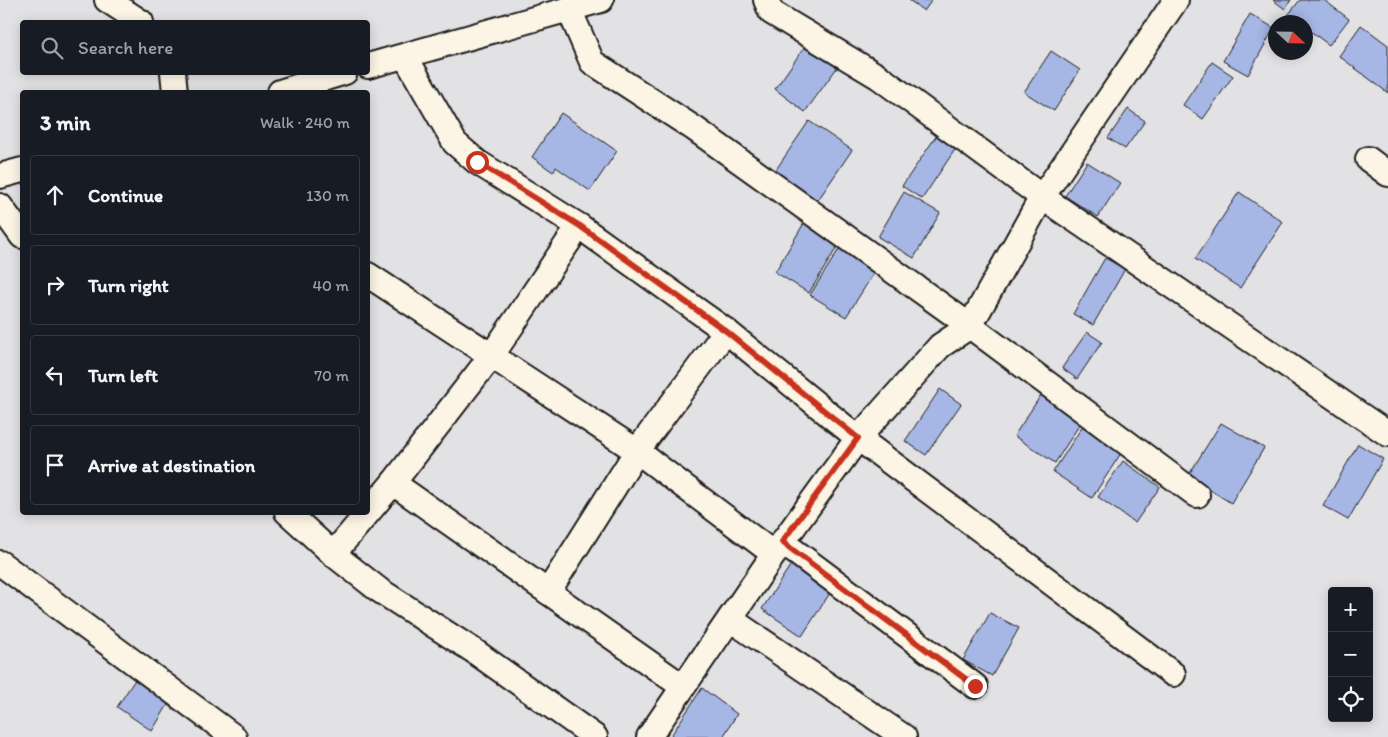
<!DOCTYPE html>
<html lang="en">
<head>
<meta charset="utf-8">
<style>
	body { margin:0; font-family:Itim,sans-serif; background:#242831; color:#f1f3f6 }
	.controls { position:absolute; right:15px; bottom:15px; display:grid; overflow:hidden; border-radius:5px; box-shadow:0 2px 12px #0003 }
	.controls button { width:45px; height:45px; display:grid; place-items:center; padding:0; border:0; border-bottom:1px solid #363941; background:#171b24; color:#f1f3f6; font:25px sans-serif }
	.compass { position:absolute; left:1268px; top:15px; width:45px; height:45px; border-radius:50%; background:#171b24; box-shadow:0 2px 12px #0003; rotate:112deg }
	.stop { position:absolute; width:15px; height:15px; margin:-11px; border:4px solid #c8321e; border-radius:50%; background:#fff }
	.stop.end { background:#c8321e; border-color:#fff; box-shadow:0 1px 5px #0008 }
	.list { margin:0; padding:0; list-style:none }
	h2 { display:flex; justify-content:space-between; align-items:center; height:65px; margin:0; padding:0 20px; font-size:21px }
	h2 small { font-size:16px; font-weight:400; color:#9ea1a6 }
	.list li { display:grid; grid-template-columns:32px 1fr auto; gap:15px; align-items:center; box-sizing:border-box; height:80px; margin:0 10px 10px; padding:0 10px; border:1px solid #363941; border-radius:5px }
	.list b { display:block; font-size:19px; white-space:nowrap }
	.list em { font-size:16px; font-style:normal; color:#9ea1a6 }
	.icon { flex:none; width:28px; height:28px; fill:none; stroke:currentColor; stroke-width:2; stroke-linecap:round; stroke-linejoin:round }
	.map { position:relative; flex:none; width:1388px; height:737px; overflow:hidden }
	.search { position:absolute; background:#171b24; box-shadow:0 2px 12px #0003; left:20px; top:20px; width:350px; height:55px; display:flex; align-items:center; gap:12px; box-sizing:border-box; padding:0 18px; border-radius:5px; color:#9ea1a6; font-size:19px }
	.panel { position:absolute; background:#171b24; box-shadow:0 2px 12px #0003; left:20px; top:90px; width:350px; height:425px; border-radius:5px }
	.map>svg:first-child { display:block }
</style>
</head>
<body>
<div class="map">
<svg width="1388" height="737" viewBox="0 0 1388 737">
	<rect width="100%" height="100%" fill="#e2e2e5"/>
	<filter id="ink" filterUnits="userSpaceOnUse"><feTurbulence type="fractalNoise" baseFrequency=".02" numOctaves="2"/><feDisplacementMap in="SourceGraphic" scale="10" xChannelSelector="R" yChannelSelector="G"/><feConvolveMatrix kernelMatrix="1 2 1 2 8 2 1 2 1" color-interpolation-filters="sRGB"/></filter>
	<g filter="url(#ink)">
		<g fill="#a6b6e5" stroke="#1c1c1c">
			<polygon points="909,0 932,0 924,11"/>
			<polygon points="1273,0 1291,0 1285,9"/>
			<polygon points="1300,0 1324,0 1349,19 1329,45 1306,28 1306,22 1298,22 1288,15"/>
			<polygon points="1250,14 1274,28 1248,75 1223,61"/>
			<polygon points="1361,25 1388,45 1388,93 1339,56"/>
			<polygon points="808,42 839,65 805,112 775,89"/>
			<polygon points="1051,51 1080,70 1054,111 1024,92"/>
			<polygon points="1212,62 1233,76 1203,119 1183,105"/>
			<polygon points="1128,109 1145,121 1125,149 1108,138"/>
			<polygon points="561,113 617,151 590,191 556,167 553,172 532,157"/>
			<polygon points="809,121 852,150 816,203 773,174"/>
			<polygon points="937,135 956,148 922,199 902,186"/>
			<polygon points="1087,162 1120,183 1098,217 1065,196"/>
			<polygon points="904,192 940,213 914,258 878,237"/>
			<polygon points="1239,192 1283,222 1240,288 1195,259"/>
			<polygon points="807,218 842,239 809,293 775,272"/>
			<polygon points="843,243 879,265 846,317 810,295"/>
			<polygon points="1105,258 1125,269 1093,325 1073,314"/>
			<polygon points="1087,332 1102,342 1077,379 1062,368"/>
			<polygon points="940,389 961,404 926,455 905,441"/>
			<polygon points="1043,392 1083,419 1055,463 1014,436"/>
			<polygon points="1221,423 1264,448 1231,503 1188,476"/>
			<polygon points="1084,424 1123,450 1092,498 1053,472"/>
			<polygon points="1358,444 1383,459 1348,520 1323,506"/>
			<polygon points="1123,461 1160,487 1135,523 1098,497"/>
			<polygon points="792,563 832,590 802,636 762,609"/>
			<polygon points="990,613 1019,628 992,676 963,660"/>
			<polygon points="142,669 175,693 152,731 117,707"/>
			<polygon points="702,688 737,714 723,737 670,737"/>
		</g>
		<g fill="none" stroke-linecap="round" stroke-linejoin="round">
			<g stroke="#1c1c1c" stroke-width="28">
				<g id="minor">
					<polyline points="107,0 141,22"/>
					<polyline points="766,0 771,12 879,77 1042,197 1388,434"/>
					<polyline points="569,9 592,62 695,129 970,326 1197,495"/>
					<polyline points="405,56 455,143 477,162 579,226 726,331 858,438 1173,674"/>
					<polyline points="368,66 601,0"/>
					<polyline points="173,72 175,92"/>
					<polyline points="280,92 345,72"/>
					<polyline points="1368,159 1388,174"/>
					<polyline points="0,176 22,170"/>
					<polyline points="0,206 22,236"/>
					<polyline points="368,275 637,451 774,554"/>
					<polyline points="393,483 682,686"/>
					<polyline points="287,512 333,554 379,590 474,651 595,737"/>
					<polyline points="782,542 975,686"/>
					<polyline points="333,554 393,483 492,355 579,226"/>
					<polyline points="0,563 234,737"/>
					<polyline points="548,592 637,451 726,331"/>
					<polyline points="730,619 904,737"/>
					<polyline points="649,737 774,554 858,438 940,346 970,326 1042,197 1176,0"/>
				</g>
			</g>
			<use href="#minor" stroke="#fcf5e5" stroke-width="24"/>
		</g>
	</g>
	<g fill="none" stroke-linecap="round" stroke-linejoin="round" filter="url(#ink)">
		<polyline stroke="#c8321e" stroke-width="6" points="477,162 580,226 726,331 858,438 782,542 975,686"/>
	</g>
</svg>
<div class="controls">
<button>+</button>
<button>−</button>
<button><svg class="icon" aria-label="locate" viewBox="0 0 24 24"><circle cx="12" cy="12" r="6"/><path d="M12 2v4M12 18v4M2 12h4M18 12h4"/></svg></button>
</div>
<svg class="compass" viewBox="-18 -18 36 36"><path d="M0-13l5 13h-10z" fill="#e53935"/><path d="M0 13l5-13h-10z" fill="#9ea1a6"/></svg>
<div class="stop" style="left:477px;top:162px"></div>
<div class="stop end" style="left:975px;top:686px"></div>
<div class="search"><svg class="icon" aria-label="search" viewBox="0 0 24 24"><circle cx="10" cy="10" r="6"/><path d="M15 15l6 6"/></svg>Search here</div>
<section class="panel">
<h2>3 min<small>Walk · 240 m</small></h2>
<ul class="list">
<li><svg class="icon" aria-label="ahead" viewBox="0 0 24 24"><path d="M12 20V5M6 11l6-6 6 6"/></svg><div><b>Continue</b></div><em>130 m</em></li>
<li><svg class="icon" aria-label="right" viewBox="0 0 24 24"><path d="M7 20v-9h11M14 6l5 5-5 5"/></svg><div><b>Turn right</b></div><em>40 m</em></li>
<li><svg class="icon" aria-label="left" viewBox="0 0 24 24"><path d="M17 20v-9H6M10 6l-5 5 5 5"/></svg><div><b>Turn left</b></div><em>70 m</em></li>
<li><svg class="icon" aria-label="arrive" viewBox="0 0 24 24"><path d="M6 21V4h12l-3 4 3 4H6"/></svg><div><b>Arrive at destination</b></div></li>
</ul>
</section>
</div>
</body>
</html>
